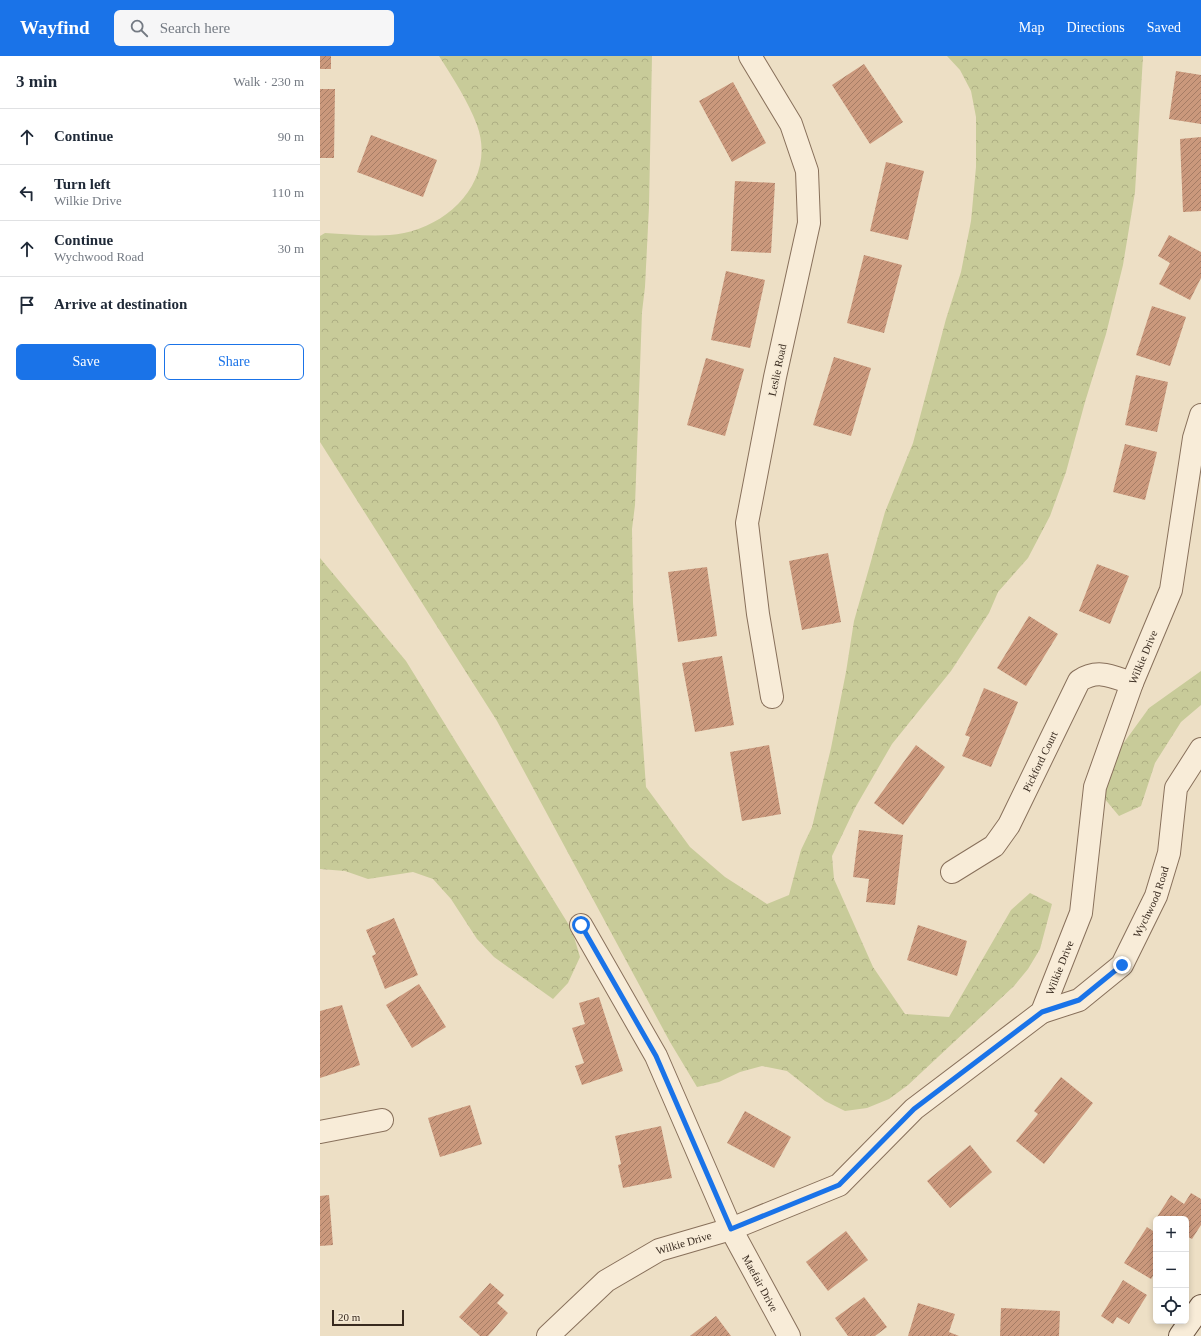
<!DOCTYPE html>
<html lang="en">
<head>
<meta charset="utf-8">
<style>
	body { margin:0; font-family:Georgia,serif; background:#f6f6f7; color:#1f2937 }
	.controls { position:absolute; right:12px; bottom:12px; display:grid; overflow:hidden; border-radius:6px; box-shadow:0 2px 6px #0003 }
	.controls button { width:36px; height:36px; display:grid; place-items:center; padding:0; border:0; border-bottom:1px solid #e0e1e3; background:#fff; color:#1f2937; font:20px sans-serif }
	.scale { position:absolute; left:12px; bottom:10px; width:72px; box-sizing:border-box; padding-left:4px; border:2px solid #382a1f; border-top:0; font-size:11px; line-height:14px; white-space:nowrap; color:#382a1f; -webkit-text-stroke:3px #f5e9d4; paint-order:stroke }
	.stop { position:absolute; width:12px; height:12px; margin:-9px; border:3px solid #1a73e8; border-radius:50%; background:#fff }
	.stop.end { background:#1a73e8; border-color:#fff; box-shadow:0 1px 4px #0008 }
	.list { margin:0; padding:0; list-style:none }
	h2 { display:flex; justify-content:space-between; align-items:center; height:52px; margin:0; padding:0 16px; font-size:17px }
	h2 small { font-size:13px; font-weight:400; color:#747a83 }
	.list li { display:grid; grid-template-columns:26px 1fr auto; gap:12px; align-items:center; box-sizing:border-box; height:56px; padding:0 16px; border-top:1px solid #e0e1e3 }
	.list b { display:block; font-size:15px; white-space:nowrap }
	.list p { margin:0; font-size:13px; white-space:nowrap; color:#747a83 }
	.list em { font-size:13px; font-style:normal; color:#747a83 }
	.actions { display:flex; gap:8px; padding:12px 16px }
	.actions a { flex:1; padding:9px 0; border:1px solid #1a73e8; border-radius:6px; text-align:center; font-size:14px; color:#1a73e8 }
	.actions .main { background:#1a73e8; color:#fff }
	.icon { flex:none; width:22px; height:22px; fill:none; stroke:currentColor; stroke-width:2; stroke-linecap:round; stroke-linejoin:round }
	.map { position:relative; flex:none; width:881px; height:1280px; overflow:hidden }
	header { display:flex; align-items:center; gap:24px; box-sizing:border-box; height:56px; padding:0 20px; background:#1a73e8; color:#fff }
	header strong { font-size:19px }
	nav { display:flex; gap:22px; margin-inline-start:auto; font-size:14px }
	.search { width:280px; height:36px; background:#f6f6f7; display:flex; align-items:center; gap:10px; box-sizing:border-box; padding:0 14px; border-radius:6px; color:#747a83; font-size:15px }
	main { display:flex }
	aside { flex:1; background:#fff }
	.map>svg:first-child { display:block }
</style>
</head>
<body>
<header>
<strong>Wayfind</strong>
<div class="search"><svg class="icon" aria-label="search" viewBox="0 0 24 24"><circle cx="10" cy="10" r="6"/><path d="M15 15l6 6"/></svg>Search here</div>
<nav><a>Map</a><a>Directions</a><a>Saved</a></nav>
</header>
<main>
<aside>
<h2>3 min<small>Walk · 230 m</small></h2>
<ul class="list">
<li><svg class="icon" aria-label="ahead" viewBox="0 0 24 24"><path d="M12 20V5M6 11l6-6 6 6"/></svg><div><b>Continue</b></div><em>90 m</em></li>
<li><svg class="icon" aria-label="left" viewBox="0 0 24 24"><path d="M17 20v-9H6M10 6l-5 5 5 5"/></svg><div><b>Turn left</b><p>Wilkie Drive</p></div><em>110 m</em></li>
<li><svg class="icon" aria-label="ahead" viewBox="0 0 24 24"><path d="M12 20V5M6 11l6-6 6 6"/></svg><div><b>Continue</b><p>Wychwood Road</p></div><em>30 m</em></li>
<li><svg class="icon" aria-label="arrive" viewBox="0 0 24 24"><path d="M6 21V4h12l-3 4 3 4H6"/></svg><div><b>Arrive at destination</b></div></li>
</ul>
<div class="actions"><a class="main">Save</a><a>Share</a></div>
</aside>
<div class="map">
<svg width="881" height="1280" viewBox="0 0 881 1280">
	<defs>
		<pattern id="forest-crowns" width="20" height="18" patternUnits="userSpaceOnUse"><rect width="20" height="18" fill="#c8cb99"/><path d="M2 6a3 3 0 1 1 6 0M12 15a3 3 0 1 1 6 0" fill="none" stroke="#adae83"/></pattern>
		<pattern id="building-hatch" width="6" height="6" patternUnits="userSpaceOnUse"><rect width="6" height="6" fill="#ca987c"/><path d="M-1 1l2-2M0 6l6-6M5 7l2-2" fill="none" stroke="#a57c65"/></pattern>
	</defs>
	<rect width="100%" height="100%" fill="#eddfc5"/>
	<g fill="url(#forest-crowns)">
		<path d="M119 0H332L329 151 325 231 322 256 315 449 312 473 313 547 326 731 370 791 405 821 447 848 469 839 481 794 492 771 511 692 526 616 534 565 565 456 593 387 626 263 641 216 651 165 656 111V61L651 35 640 14 627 0H823L815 136 803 209 786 278 765 346 746 416 730 460 708 502 678 536 669 557 631 615 572 688 535 752 512 800 514 823 553 911 585 958 629 961 691 854 710 837 732 848 720 893 708 913 694 930 588 1029 569 1043 547 1052 525 1055 505 1045 467 1015 442 1010 420 1016 399 1026 377 1031 350 986 177 665 0 386V180L5 177C30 178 59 182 84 177 133 167 176 121 157 69 148 45 133 22 119 0Z"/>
		<polygon points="0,502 86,605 252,874 260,901 248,927 233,943 174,901 157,883 131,843 113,823 93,816 48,823 25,815 0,813"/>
		<polygon points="881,615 881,649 861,666 835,707 821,750 799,760 784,742 787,717 800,692 829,652"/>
	</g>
	<g fill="url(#building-hatch)">
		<rect x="0" y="0" width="11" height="13"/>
		<polygon points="544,8 583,66 550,88 512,29"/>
		<polygon points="856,15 881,19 881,68 849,63"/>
		<polygon points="413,26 446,87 412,106 379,45"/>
		<polygon points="0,33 15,33 14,102 0,102"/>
		<polygon points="51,79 117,104 103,141 37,116"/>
		<polygon points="881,81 881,155 863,156 860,83"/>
		<polygon points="566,106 604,115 588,184 550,175"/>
		<polygon points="415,125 455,127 451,197 411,195"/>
		<polygon points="849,179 881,196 881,222 870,244 839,228 850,207 838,200"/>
		<polygon points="544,199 582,209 564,277 527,267"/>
		<polygon points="406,215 445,224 430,292 391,284"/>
		<polygon points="832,250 866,261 850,310 816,299"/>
		<polygon points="514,301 551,312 531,380 493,369"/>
		<polygon points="386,302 424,313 405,380 367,369"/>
		<polygon points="816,319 848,326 837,376 805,369"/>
		<polygon points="805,388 837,396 825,444 793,436"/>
		<polygon points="508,497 521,566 482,574 469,505"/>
		<polygon points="777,508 809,520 790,568 759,555"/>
		<polygon points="387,511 397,580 358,586 348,516"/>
		<polygon points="709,560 738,578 706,630 677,612"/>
		<polygon points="402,600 414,669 375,676 362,607"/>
		<polygon points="664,632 698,646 671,711 642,700 650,681 645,679"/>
		<polygon points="449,689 461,758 422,765 410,696"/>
		<polygon points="596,689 625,711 583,769 554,747"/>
		<polygon points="539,774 583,779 575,849 546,846 549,823 533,821"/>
		<polygon points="74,862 98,919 65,933 52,900 56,898 46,874"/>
		<polygon points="598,869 647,885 637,920 587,904"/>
		<polygon points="99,928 126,971 92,992 66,949"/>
		<polygon points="279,941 303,1015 262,1029 255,1010 264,1007 252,972 265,968 259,947"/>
		<polygon points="22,949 40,1009 0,1022 0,955"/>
		<polygon points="741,1021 773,1047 724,1108 696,1085 718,1058 714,1055"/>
		<polygon points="150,1049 162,1088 120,1101 108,1062"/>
		<polygon points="425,1055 471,1081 454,1112 407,1087"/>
		<polygon points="341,1070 352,1122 303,1132 298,1109 301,1108 295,1080"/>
		<polygon points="650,1089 672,1116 630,1152 607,1125"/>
		<polygon points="871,1137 881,1143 881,1169 872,1183 866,1180 866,1163 840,1163 837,1161 851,1139 864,1148"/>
		<polygon points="9,1139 13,1189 0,1190 0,1140"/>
		<polygon points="827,1171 836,1177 836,1215 831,1223 804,1207"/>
		<polygon points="526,1175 548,1204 508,1235 486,1206"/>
		<polygon points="803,1224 827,1239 809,1268 797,1261 793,1268 781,1260"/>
		<polygon points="170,1227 184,1239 177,1247 188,1257 168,1280 160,1280 139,1261"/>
		<polygon points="544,1241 567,1271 555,1280 528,1280 515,1262"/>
		<polygon points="598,1247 635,1258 629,1276 639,1280 588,1280"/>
		<polygon points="681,1252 740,1255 739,1280 680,1280"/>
		<polygon points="396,1260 411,1280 370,1280"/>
	</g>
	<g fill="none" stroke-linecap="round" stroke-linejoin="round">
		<g stroke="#88705b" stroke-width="24">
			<g id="street">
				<polyline points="430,0 471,68 487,115 489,167 455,321 427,467 438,558 452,641"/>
				<path id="s1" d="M632 816 674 790 689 769 759 625C778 612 793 621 812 627"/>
				<path id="s2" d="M261 869 336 1000 411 1173 469 1280"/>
				<path id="s3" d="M722 956 759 944 802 909 836 840 849 797 856 732 881 693"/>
				<polyline points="0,1076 62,1064"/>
				<path id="s4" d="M228 1280 286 1225 339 1194 411 1173 519 1129 594 1053 722 956 761 857 775 731 812 627 851 534 874 382 881 359"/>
			</g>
		</g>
		<g stroke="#69513f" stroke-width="24">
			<polyline id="secondary" points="860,1280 881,1250"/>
		</g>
		<use href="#street" stroke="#f8ecd8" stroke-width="22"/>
		<use href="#secondary" stroke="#f8ecd8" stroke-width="22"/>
	</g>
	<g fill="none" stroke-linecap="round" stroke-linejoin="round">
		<polyline stroke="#1a73e8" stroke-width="5" points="261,869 336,1000 411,1173 519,1129 594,1053 722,956 759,944 802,909"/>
	</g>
	<g text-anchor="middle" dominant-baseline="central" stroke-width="3" stroke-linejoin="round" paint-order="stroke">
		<g font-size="11" fill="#382a1f" stroke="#f5e9d4">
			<text transform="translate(457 314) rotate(-78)">Leslie Road</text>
			<text stroke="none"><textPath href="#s4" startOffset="972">Wilkie Drive</textPath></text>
			<text stroke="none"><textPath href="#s1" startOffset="146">Pickford Court</textPath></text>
			<text stroke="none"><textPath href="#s3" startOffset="164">Wychwood Road</textPath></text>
			<text stroke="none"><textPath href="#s4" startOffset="648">Wilkie Drive</textPath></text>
			<text stroke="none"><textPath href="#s4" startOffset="167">Wilkie Drive</textPath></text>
			<text stroke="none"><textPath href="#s2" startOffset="401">Maefair Drive</textPath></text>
		</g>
	</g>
</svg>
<div class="controls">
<button>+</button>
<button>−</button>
<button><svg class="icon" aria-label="locate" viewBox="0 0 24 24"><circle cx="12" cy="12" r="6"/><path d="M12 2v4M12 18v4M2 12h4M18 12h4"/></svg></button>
</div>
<div class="scale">20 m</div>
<div class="stop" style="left:261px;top:869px"></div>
<div class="stop end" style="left:802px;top:909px"></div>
</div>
</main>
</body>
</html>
